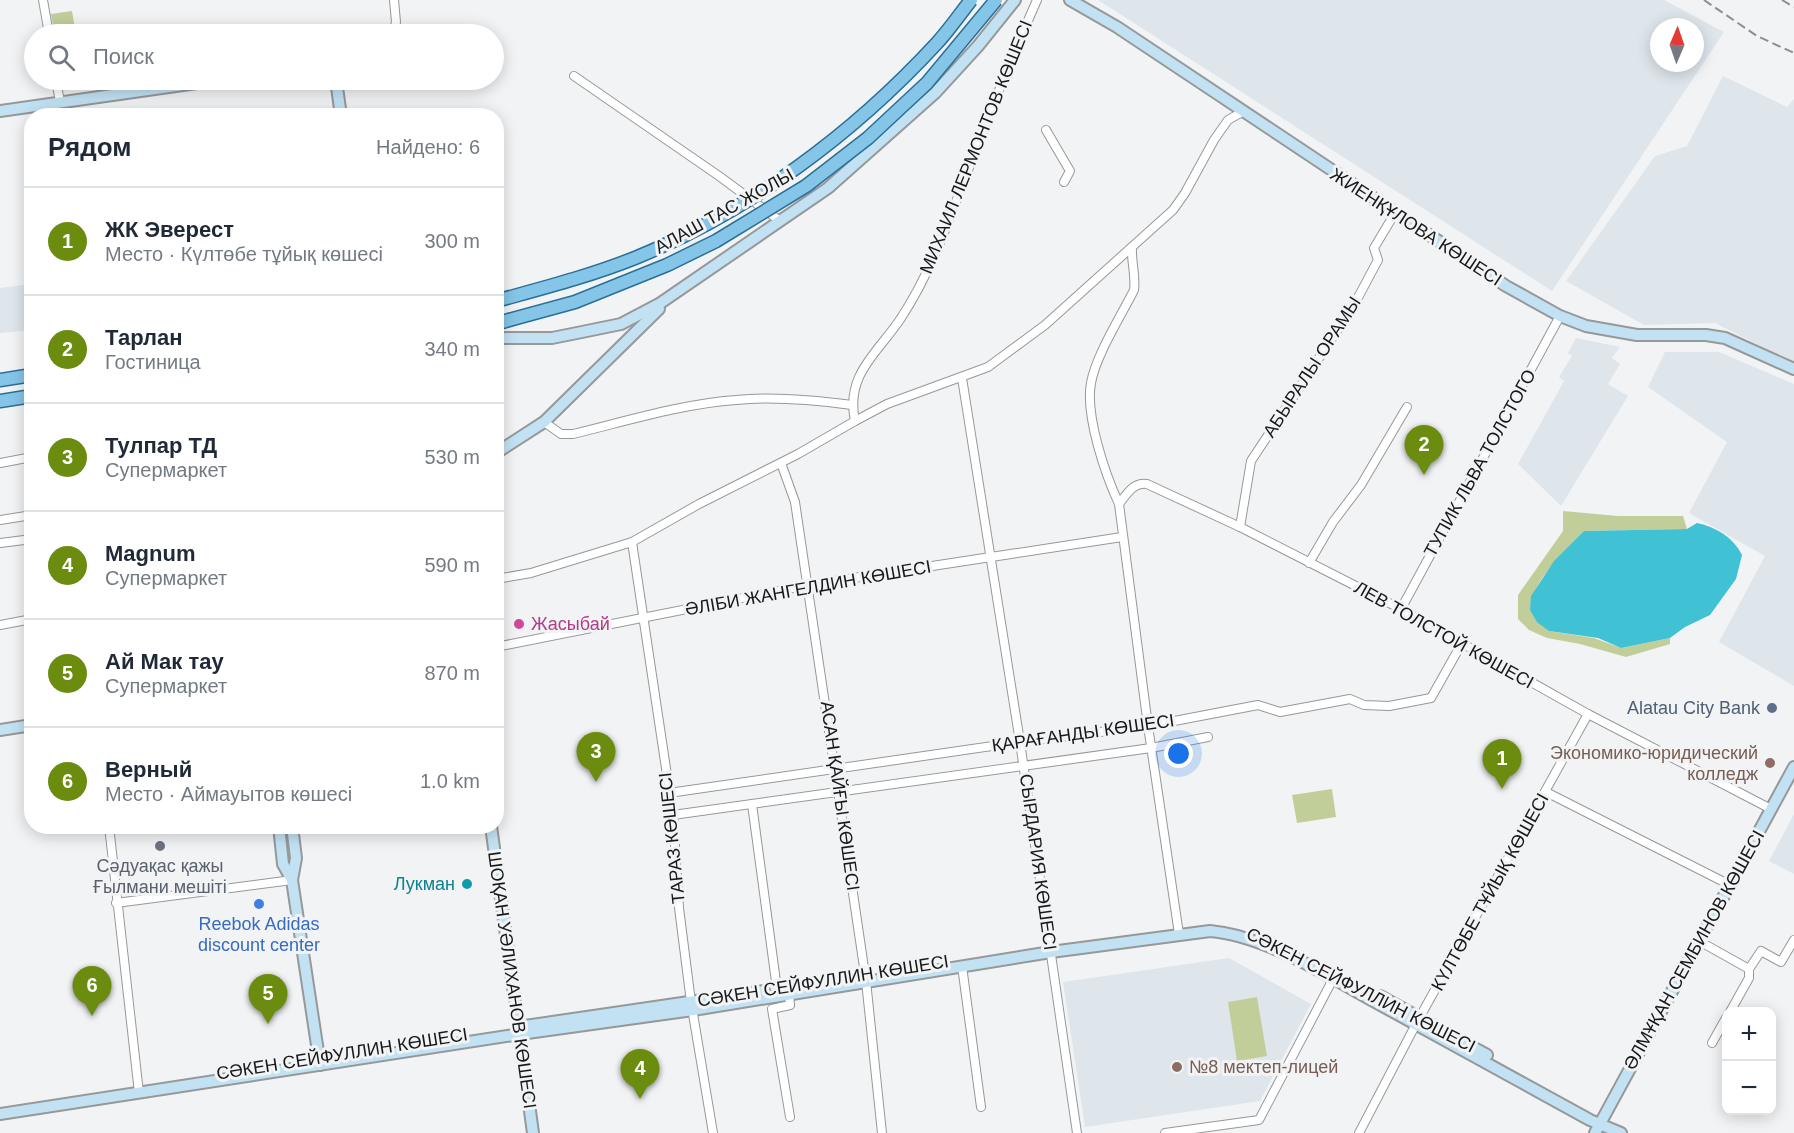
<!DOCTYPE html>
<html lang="ru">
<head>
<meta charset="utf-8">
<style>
	body { margin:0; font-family:Helvetica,sans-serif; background:#f6f6f7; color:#1f2937 }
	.controls { position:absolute; right:18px; bottom:18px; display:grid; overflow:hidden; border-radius:12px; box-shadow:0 3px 15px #0003 }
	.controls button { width:54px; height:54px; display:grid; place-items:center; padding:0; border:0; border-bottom:2px solid #e0e1e3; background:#fff; color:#1f2937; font:30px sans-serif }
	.compass { position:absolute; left:1650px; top:18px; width:54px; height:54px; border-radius:50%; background:#fff; box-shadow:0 3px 15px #0003; rotate:2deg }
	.you { position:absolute; left:1179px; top:754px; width:21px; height:21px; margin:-15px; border:4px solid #fff; border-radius:50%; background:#1a73e8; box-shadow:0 0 0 9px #1a73e833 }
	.badge { display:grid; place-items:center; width:39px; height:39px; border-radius:50%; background:#6c8c10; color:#fff; font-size:20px; font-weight:700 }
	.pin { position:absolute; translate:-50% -50px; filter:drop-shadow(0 2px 3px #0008) }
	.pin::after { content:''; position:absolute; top:32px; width:21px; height:18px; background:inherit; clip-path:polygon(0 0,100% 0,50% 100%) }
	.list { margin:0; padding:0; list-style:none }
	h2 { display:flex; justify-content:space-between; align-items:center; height:78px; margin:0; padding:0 24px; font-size:26px }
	h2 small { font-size:20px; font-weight:400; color:#747a83 }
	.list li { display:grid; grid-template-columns:39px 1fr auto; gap:18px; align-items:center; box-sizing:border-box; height:108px; padding:0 24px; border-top:2px solid #e0e1e3 }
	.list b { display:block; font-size:22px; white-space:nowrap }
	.list p { margin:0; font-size:20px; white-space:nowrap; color:#747a83 }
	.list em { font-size:20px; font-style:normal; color:#747a83 }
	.icon { flex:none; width:33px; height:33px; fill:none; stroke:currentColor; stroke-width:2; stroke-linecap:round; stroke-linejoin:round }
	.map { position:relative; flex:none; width:1794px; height:1133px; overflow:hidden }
	.search { position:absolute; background:#fff; box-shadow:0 3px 15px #0003; left:24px; top:24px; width:480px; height:66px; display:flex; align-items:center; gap:15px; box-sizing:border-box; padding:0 21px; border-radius:33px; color:#747a83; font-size:22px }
	.panel { position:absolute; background:#fff; box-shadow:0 3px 15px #0003; left:24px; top:108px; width:480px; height:726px; border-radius:24px }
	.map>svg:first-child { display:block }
</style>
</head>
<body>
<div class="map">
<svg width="1794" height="1133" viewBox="0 0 1794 1133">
	<rect width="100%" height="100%" fill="#f2f3f5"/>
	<g fill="#dee6ec" fill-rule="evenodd">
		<path d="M1098 0H1664L1724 32 1552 291ZM1659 27H1695V63H1659Z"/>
		<polygon points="1723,76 1787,107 1794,99 1794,363 1715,323 1644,325 1566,281 1655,156 1687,146"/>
		<polygon points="31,284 31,330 0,333 0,288"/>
		<polygon points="1576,338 1620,347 1612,358 1620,364 1608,384 1628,396 1561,506 1518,464 1564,381 1559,377 1572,356 1568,353"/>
		<polygon points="1665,352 1719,352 1794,384 1794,686 1719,642 1765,556 1689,513 1727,442 1648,387"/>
		<polygon points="1794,814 1794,874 1769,861"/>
		<polygon points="1229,958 1311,1004 1260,1101 1085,1127 1063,982"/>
	</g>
	<g fill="#c2ce9a">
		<polygon points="72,11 76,34 55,34 51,14"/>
		<path d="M1563 511 1618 516H1683L1687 529 1584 531C1564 553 1533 578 1530 610L1549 631 1594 638 1621 648 1670 638V644L1626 657 1580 644 1547 638 1529 630 1518 619V595L1563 531Z"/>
		<polygon points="1332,789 1336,817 1297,823 1292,795"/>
		<polygon points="1257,997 1267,1056 1237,1061 1228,1002"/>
	</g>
	<path fill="#41c1d4" d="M1697 523C1716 527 1733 537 1742 555L1736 579 1710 615 1685 627 1670 638 1621 648 1598 638 1549 631 1537 622 1530 610 1531 596 1554 561 1584 531 1687 529Z"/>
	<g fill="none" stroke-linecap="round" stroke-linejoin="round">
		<g stroke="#969899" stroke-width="10">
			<g id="street">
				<polyline points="43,0 49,34"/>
				<polyline points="393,34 396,22 394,0"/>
				<polyline points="574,76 719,176 780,221"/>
				<polyline points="56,80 60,102"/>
				<polyline points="1046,130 1070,171 1064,182"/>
				<path d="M1132 247C1131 261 1136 276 1134 290 1121 316 1096 355 1091 383 1085 415 1105 474 1119 504L1148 726 1179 934"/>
				<polyline points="962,378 1020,742 1077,1133"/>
				<polyline points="855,421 887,404 988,367 1045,325 1173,210 1185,193 1214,140 1228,120 1242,112"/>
				<path d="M544 422 561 434H573C627 421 681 404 736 400 774 396 814 400 852 405"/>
				<polyline points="0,463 32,457"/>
				<polyline points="781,463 795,502 866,981 882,1133"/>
				<path d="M1119 504C1127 494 1133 482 1147 484L1240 527 1401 609 1588 714 1771 809"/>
				<polyline points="0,520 32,515"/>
				<polyline points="1240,527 1251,461 1354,305 1378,260 1374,248 1395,213"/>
				<polyline points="632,542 673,815 679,908 691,1002 713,1133"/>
				<polyline points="0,543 32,539"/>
				<polyline points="1309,563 1333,522 1361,485 1407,407"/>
				<path d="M496 579 531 573 632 542 699 504 798 454 855 421C845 374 878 353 901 318 932 271 950 217 970 165 991 109 1013 54 1037 0"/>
				<polyline points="1401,609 1560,316"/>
				<polyline points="0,625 32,619"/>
				<polyline points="496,647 808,585 1122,537"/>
				<polyline points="1546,792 1730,885"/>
				<polyline points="669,793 1020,742 1148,726 1258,705 1280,712 1350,699 1364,705 1389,706 1431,698 1462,643"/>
				<polyline points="752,804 777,989"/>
				<polyline points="673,815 1151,748 1208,737"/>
				<polyline points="109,826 139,1093"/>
				<polyline points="116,903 292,880"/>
				<polyline points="1699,941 1749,969"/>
				<polyline points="962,966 981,1107"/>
				<polyline points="789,994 790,1005 772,1009 790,1117"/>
				<polyline points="1730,1012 1749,978 1749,969 1761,951 1781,962 1794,940"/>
				<polyline points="1712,1043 1726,1018"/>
				<polyline points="1165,1133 1259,1120 1333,979"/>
				<polyline points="1359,1133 1416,1024 1588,714"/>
			</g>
		</g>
		<g stroke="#969899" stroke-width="14">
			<g id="secondary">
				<polyline points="1070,0 1117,27 1506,286 1560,316 1586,326 1637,335 1706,335 1725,338 1794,369"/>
				<polyline points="336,80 341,116"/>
				<polyline points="0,111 218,80"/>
				<polyline points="496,338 552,338 582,332 621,324 659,304 828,188 935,93 978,46 1015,0"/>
				<polyline points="496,453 544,422 659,309"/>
				<polyline points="0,730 32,725"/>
				<polyline points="279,826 283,864 292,880 320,1065"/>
				<polyline points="491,826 533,1133"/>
				<polyline points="292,880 296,858 292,826"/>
				<polyline points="1380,996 1487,1055"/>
				<polyline points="518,1027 764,991"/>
				<path d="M0 1114 520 1034 693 1010 1051 952 1210 931C1267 936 1327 976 1377 1003 1448 1042 1519 1081 1590 1120L1621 1133"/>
				<polyline points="1595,1133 1794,767"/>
			</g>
		</g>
		<g stroke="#2a6f95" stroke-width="15">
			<g id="primary">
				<polyline points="496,324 509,320"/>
				<polyline points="0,380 32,375"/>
				<polyline points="0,401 32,396"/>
			</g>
		</g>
		<use href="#street" stroke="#fff" stroke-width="8"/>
		<use href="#secondary" stroke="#c2e2f4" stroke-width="10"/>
		<use href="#primary" stroke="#85c5e8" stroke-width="12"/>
		<g stroke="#8d8e8f" stroke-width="2" stroke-dasharray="9 4.5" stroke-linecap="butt">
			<polyline points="1704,0 1757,36 1794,53"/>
			<polyline points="1782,0 1794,7"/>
		</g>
		<g stroke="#2a6f95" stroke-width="15" stroke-linecap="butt">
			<g id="primary-bridge">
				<path d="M496 301C543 288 590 276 635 258 750 211 853 134 937 43 949 30 960 14 971 0"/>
				<polyline points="509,320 575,302 667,265 716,241 806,186 868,138 927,83 996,0"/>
			</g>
		</g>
		<use href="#primary-bridge" stroke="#85c5e8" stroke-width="12"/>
	</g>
	<circle fill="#d1479c" stroke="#f2f3f5" stroke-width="2" cx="519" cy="624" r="6"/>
	<circle fill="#5c6f8a" stroke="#f2f3f5" stroke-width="2" cx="1772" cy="708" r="6"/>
	<g fill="#8d6e63" stroke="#f2f3f5" stroke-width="2">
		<circle cx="1770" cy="763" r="6"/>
		<circle cx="1177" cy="1067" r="6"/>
	</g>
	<circle fill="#6b7280" stroke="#f2f3f5" stroke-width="2" cx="160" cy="846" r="6"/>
	<circle fill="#0f9aa8" stroke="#f2f3f5" stroke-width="2" cx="467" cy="884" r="6"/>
	<circle fill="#3f7fe0" stroke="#f2f3f5" stroke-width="2" cx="259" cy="904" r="6"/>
	<g text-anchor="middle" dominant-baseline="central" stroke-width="6" stroke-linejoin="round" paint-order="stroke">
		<g font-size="18" fill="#171818" stroke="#f2f3f5">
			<text transform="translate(976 147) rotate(-68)">МИХАИЛ ЛЕРМОНТОВ КӨШЕСІ</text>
			<text transform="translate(724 211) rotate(-29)">АЛАШ ТАС ЖОЛЫ</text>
			<text transform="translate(1416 227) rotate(33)">ЖИЕНҚҰЛОВА КӨШЕСІ</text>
			<text transform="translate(1312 367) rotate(-57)">АБЫРАЛЫ ОРАМЫ</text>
			<text transform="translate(1480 463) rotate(-61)">ТУПИК ЛЬВА ТОЛСТОГО</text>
			<text transform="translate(808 588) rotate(-10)">ӘЛІБИ ЖАНГЕЛДИН КӨШЕСІ</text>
			<text transform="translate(1444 635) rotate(29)">ЛЕВ ТОЛСТОЙ КӨШЕСІ</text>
			<text transform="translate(1083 733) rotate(-8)">ҚАРАҒАНДЫ КӨШЕСІ</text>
			<text transform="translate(840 796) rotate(82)">АСАН ҚАЙҒЫ КӨШЕСІ</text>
			<text transform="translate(672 838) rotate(-96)">ТАРАЗ КӨШЕСІ</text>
			<text transform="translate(1038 862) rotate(82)">СЫРДАРИЯ КӨШЕСІ</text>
			<text transform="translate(1490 892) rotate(-61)">КҮЛТӨБЕ ТҰЙЫҚ КӨШЕСІ</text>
			<text transform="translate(1694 950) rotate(-61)">ӘЛМҰҚАН СЕМБИНОВ КӨШЕСІ</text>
			<text transform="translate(512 980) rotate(82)">ШОҚАН УӘЛИХАНОВ КӨШЕСІ</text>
			<text transform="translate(823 981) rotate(-9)">СӘКЕН СЕЙФУЛЛИН КӨШЕСІ</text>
			<text transform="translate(1361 990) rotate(27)">СӘКЕН СЕЙФУЛЛИН КӨШЕСІ</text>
			<text transform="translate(342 1054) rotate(-9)">СӘКЕН СЕЙФУЛЛИН КӨШЕСІ</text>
		</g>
		<g font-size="18" fill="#b23c85" stroke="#f2f3f5" text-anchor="start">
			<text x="531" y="624">Жасыбай</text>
		</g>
		<g font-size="18" fill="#4e5e75" stroke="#f2f3f5" text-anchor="end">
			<text x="1760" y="708">Alatau City Bank</text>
		</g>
		<g font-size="18" fill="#785e54" stroke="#f2f3f5" text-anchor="end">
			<text x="1758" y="753">Экономико-юридический<tspan x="1758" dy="21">колледж</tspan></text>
			<text x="1189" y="1067" text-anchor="start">№8 мектеп-лицей</text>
		</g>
		<g font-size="18" fill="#5b616d" stroke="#f2f3f5">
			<text x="160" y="866">Сәдуақас қажы<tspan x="160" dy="21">Ғылмани мешіті</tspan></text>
		</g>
		<g font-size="18" fill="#0d838f" stroke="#f2f3f5" text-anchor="end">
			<text x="455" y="884">Лукман</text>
		</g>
		<g font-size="18" fill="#366cbe" stroke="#f2f3f5">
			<text x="259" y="924">Reebok Adidas<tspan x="259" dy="21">discount center</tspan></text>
		</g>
	</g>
</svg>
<div class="controls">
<button>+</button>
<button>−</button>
</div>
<svg class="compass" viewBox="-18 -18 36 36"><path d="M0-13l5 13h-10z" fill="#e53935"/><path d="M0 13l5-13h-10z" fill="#747a83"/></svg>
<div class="you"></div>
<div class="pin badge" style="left:1502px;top:789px">1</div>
<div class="pin badge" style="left:1424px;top:475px">2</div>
<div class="pin badge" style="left:596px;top:782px">3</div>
<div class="pin badge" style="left:640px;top:1099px">4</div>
<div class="pin badge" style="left:268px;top:1024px">5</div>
<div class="pin badge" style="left:92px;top:1016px">6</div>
<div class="search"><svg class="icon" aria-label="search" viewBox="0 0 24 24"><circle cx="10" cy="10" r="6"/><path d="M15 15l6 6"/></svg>Поиск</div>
<section class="panel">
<h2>Рядом<small>Найдено: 6</small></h2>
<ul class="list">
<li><span class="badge">1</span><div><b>ЖК Эверест</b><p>Место · Күлтөбе тұйық көшесі</p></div><em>300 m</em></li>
<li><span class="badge">2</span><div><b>Тарлан</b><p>Гостиница</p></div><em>340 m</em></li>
<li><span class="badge">3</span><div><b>Тулпар ТД</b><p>Супермаркет</p></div><em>530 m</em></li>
<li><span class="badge">4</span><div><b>Magnum</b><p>Супермаркет</p></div><em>590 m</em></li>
<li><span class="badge">5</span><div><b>Ай Мак тау</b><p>Супермаркет</p></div><em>870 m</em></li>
<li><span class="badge">6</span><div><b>Верный</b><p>Место · Аймауытов көшесі</p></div><em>1.0 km</em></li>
</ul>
</section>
</div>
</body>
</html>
